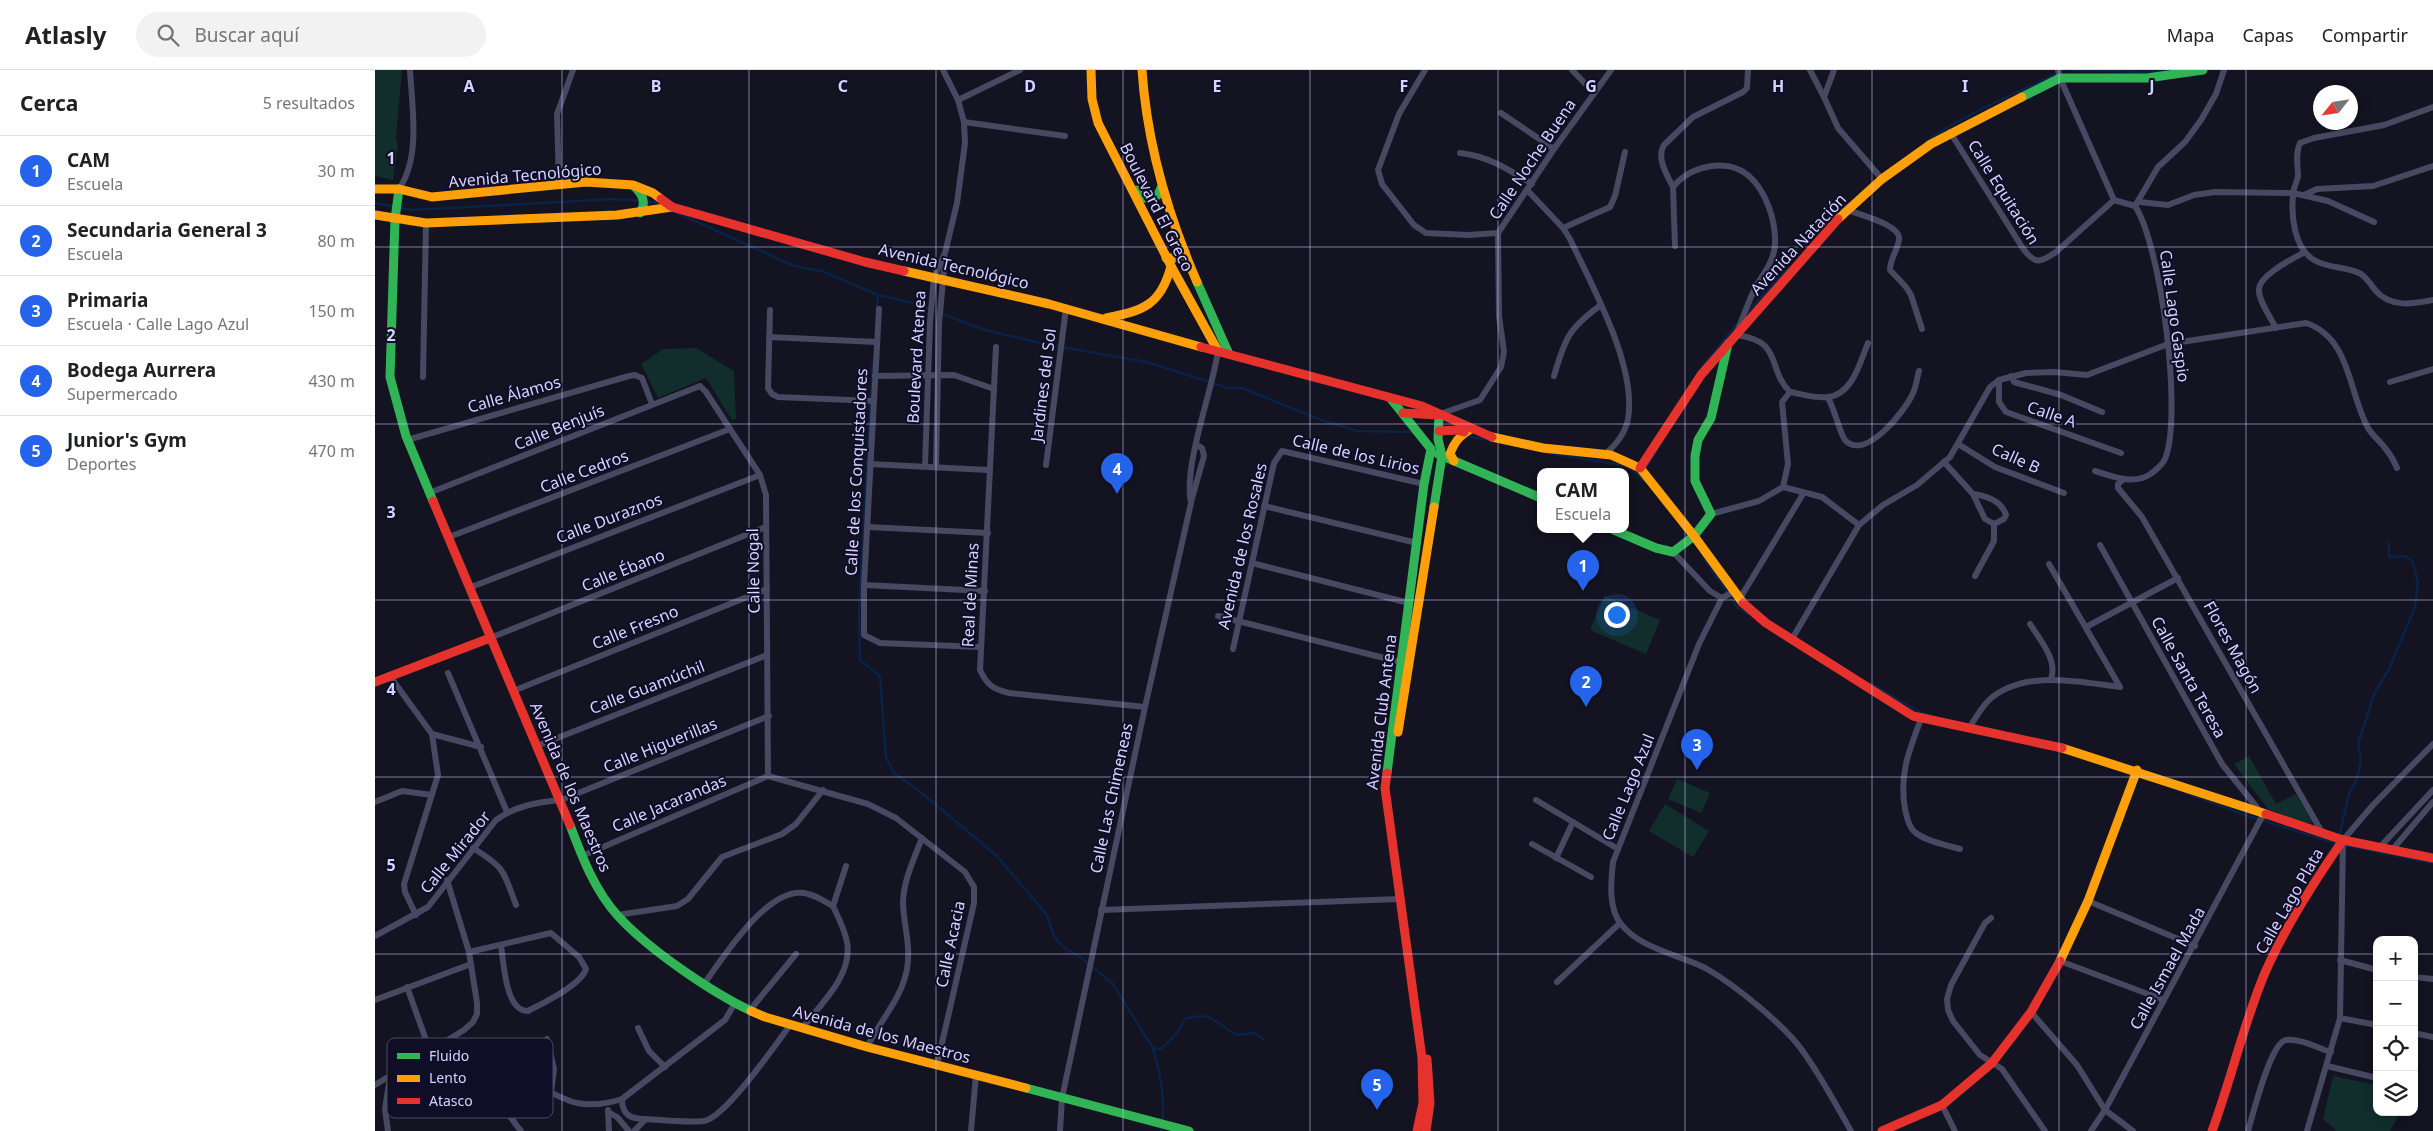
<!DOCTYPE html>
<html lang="es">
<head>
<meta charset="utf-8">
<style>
	body { margin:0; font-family:"Noto Sans",sans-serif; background:#f2f2f2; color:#202124 }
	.controls { position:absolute; right:15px; bottom:15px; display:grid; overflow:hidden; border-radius:10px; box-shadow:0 2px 12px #0003 }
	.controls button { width:45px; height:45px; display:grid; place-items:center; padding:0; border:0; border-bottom:1px solid #e0e0e0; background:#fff; color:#202124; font:25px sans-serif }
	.compass { position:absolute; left:1938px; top:15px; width:45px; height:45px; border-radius:50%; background:#fff; box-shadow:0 2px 12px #0003; rotate:240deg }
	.you { position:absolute; left:1241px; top:544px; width:18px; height:18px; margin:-12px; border:4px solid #fff; border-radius:50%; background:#1a73e8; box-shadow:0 0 0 8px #1a73e833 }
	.badge { display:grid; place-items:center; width:32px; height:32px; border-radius:50%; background:#2563eb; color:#fff; font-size:16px; font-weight:700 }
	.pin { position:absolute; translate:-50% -41px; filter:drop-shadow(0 1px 2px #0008) }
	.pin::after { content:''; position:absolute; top:26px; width:18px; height:15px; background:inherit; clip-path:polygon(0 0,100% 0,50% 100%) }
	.popup { position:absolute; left:1162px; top:398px; width:92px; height:65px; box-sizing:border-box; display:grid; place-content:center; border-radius:10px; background:#fff; filter:drop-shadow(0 1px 4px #0005); font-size:16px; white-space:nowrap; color:#757577 }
	.popup b { font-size:19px; color:#202124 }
	.popup::after { content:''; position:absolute; left:50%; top:100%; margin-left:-10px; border:10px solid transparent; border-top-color:#fff }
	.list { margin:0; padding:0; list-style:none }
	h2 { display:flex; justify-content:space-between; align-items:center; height:65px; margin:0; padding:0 20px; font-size:21px }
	h2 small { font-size:16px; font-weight:400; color:#757577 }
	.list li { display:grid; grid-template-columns:32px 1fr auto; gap:15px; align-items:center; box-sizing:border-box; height:70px; padding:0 20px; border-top:1px solid #e0e0e0 }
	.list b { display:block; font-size:19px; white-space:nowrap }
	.list p { margin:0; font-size:16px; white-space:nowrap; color:#757577 }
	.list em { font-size:16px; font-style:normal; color:#757577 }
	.icon { flex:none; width:28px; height:28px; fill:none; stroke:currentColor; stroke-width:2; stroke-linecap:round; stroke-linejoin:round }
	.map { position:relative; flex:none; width:2058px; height:1061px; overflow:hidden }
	header { display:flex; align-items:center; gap:30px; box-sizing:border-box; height:70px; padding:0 25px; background:#fff; border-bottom:1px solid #e0e0e0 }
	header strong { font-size:24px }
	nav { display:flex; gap:28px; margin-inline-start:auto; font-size:18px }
	.search { width:350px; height:45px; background:#f2f2f2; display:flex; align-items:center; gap:12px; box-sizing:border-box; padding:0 18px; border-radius:28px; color:#757577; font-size:19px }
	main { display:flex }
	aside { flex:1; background:#fff }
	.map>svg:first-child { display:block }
</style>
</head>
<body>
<header>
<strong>Atlasly</strong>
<div class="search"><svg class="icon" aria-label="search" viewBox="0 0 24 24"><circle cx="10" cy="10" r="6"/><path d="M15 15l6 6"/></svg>Buscar aquí</div>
<nav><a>Mapa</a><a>Capas</a><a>Compartir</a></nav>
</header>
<main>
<aside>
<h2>Cerca<small>5 resultados</small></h2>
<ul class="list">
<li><span class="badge">1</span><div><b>CAM</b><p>Escuela</p></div><em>30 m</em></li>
<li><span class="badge">2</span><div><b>Secundaria General 3</b><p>Escuela</p></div><em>80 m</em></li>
<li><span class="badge">3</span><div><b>Primaria</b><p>Escuela · Calle Lago Azul</p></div><em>150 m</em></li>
<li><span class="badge">4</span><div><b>Bodega Aurrera</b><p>Supermercado</p></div><em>430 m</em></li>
<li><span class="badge">5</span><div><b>Junior's Gym</b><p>Deportes</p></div><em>470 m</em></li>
</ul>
</aside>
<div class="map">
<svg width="2058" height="1061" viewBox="0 0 2058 1061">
	<rect width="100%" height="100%" fill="#141321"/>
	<g fill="#112e2c">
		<polygon points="0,0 27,0 21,68 23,75 18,110 0,106"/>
		<polygon points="321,278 359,301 361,349 357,350 331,308 283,328 266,294 288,279"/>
		<polygon points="1230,526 1285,550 1271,584 1215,560"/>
		<polygon points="1874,686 1901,734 1921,724 1938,753 1922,752 1893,739 1859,694"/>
		<polygon points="1302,709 1335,723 1326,743 1293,729"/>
		<polygon points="1290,734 1334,761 1318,787 1274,761"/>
		<polygon points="1958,1006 2002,1015 2002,1042 2025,1043 2015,1061 1962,1061 1948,1049"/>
	</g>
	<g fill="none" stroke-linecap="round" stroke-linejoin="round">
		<g stroke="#092348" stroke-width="2.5">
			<polyline points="1698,0 1771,2 1792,0"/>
			<path d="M1551 72C1589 43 1646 22 1689 0"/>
			<polyline points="0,133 36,140 239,129 280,132 287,136"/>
			<polyline points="298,141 419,196 447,201 503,225 538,233 610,260 669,274 772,292 853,318 867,318 946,350 982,361 1040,362"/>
			<polyline points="1464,143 1472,135"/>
			<polyline points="502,240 503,225"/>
			<polyline points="1371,244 1413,198"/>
			<path d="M498 290 484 541 485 590 505 606 511 687 519 703 548 724 622 786 672 845 679 866 688 877 708 889 737 913 778 978 785 979C797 970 803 963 810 949 837 941 840 952 861 965L880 963 889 970"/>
			<polyline points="1323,302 1362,254"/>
			<polyline points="1090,366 1114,370"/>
			<polyline points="1168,382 1253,396 1271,412"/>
			<polyline points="1269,400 1282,380"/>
			<polyline points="1305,455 1314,467"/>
			<polyline points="1329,488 1362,537 1375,545"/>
			<polyline points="1495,613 1546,643 1570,650"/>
			<polyline points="1796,717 1870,745 1963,774"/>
			<polyline points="1964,767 1974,724 1982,709 1986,690 1983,674 2000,622 2014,599 2040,537 2043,513 2038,492 2030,486 2014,487 2014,473"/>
			<polyline points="1969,775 2058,793"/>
			<path d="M778 978C786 1006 791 1032 786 1061"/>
		</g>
		<g stroke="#474862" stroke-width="6">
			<polyline points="1050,0 1024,44 1003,100 1007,114 1039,155 1051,163 1093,165 1123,163"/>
			<polyline points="1197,0 1219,23"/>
			<polyline points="1435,0 1449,27"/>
			<polyline points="1459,0 1449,27 1463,58 1507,109"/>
			<polyline points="1683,0 1685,8 1739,130"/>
			<polyline points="583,30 645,0"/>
			<path d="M2058 37 2009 55 1939 68 1925 73C1920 84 1923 95 1923 106 1922 113 1918 118 1918 125 1916 146 1919 178 1939 190 1954 199 1971 196 1986 204 1992 208 1996 215 2001 221 2016 238 2038 234 2058 230"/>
			<polyline points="1126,43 1179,79"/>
			<polyline points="589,52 690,66"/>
			<path d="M1575 62 1647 177C1659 194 1664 194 1681 182L1739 130 1760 136"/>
			<path d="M1085 83C1113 86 1133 99 1157 114"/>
			<polyline points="184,115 182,44 198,0"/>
			<path d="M1298 117C1292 105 1281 88 1289 75L1318 47 1368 22 1372 18 1373 0"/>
			<path d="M24 119C46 87 37 37 35 0"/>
			<path d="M1153 121 1188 158 1195 169C1217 216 1262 296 1253 349 1250 364 1241 375 1230 384"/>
			<polyline points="1929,125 1942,119 1998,116 2058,96"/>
			<polyline points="1764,132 1793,135 1819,125 1840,122 1918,123 1953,131 1999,152"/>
			<path d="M1473 140C1485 145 1527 155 1524 170 1522 181 1515 189 1515 200L1531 217 1536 225 1547 259"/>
			<polyline points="1188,158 1235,137 1240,126 1250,82"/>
			<path d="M1300 176 1298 117C1315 96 1352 87 1374 106 1391 121 1401 151 1400 173 1400 190 1388 204 1380 218 1373 233 1367 249 1361 265 1409 271 1391 298 1415 322 1427 324 1442 329 1453 327 1478 324 1485 292 1493 273"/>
			<polyline points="504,239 489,515 489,565 505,573 605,577"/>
			<polyline points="395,240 393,318 397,324 403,327 499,331"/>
			<path d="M1901 258C1896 248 1883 230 1884 219 1885 205 1917 189 1928 183"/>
			<polyline points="394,267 501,272"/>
			<path d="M621 277 605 600C612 615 618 619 634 623L770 637"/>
			<polyline points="500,306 579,305 619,319"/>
			<path d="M1179 306C1190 268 1194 258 1226 235"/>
			<polyline points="1636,306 1639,312 1686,325 1727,342"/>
			<polyline points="48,307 51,153"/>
			<polyline points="1624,310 1624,332 1631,342 1746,383"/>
			<polyline points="2015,312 2058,299"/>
			<path d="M1453 328C1459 337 1465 364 1470 370 1490 392 1531 340 1538 323 1541 317 1542 308 1544 301"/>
			<polyline points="1065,344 1105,330 1126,297 1129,282 1124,246 1123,163 1179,79 1236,0"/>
			<polyline points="32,370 254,306 260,305 267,308 277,334"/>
			<polyline points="1583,374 1620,397 1689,423"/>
			<path d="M1569 392 1598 424 1610 449 1619 454 1629 449 1631 445C1626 430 1611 426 1598 424"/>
			<polyline points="495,394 613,400"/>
			<polyline points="671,395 691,238"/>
			<polyline points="550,396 555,252 559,207 570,183 582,133 590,73 589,52 583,30 568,0"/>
			<polyline points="561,396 564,254 570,188"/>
			<path d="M1720 401C1737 406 1757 415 1774 405 1779 402 1788 394 1790 389 1808 345 1786 175 1760 136L1783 97 1810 72 1826 50 1841 24 1849 0"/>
			<polyline points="1749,409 1743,414 1743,418 1767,447 1948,764"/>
			<polyline points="1408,417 1413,394 1407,332 1415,322"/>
			<polyline points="54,423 325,316 331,322 385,405 391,425 393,706"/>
			<polyline points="816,432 829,386 827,378 822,375"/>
			<polyline points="889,436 1042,473"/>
			<polyline points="1336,444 1384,431 1408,417 1447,427 1484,455"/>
			<polyline points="493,457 613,463"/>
			<polyline points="74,467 355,359"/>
			<polyline points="1298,482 1335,521 1347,528"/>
			<polyline points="877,493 1034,533"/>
			<polyline points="1674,494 1745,617"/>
			<polyline points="1600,506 1619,471 1619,454"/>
			<polyline points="489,515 610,521"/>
			<polyline points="94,518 385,405"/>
			<path d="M1358 522 1347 528 1324 574 1238 792C1236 811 1233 838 1246 854 1265 879 1306 885 1332 899 1360 915 1412 957 1429 983 1447 1008 1461 1035 1476 1061"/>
			<polyline points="1364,530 1428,424"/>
			<polyline points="843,546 1025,592"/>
			<path d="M1655 554C1665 570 1683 590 1676 609"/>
			<polyline points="1711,557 1803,508"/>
			<polyline points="115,568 391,457"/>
			<path d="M1417 569 1484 455 1508 435 1542 415 1575 387 1615 317 1624 310 1651 303 1679 302 1712 305 1793 274 1931 253C1976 268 1973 322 1993 358 1997 365 2005 371 2010 378 2015 384 2019 391 2022 398"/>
			<polyline points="858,579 899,393 907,381 1049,414"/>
			<polyline points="73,603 132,742"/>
			<polyline points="14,605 57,664 63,705 29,814 30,822 41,845"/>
			<polyline points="138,621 392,519"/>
			<path d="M1546 649C1534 681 1524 704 1530 739 1532 748 1534 758 1541 763 1553 772 1571 775 1585 779"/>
			<path d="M1594 658C1600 649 1606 638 1614 630 1649 599 1704 612 1745 617"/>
			<polyline points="57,664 106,677"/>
			<polyline points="162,676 392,585"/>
			<polyline points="393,706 493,734 521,748 590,802 599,817 599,833 562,995"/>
			<polyline points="1161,730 1243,779"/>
			<polyline points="0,732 27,721 57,725"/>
			<polyline points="1157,774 1216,807"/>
			<polyline points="2005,777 2058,720"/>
			<path d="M98 778C130 798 128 800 141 835"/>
			<polyline points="2017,780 2058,732"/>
			<polyline points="207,786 393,706"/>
			<polyline points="1181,788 1198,752"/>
			<polyline points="1713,831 1820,876"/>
			<polyline points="458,836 471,796"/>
			<polyline points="726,840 1025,829"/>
			<polyline points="242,845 302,836 313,829 347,787 407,764 421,754 448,720"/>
			<polyline points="1616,848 1610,853 1576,915 1572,929 1573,940 1578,951 1605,985 1627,999 1670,1061"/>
			<path d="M0 866 53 837 121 750C140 736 163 732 186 730L394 646"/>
			<path d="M94 882 176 863 204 887 211 899C206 915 168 933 153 941 130 941 129 893 126 876"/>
			<polyline points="1965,890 2002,900"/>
			<polyline points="1685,891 1789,930"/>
			<polyline points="2039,907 2058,909"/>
			<polyline points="1182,912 1245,853"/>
			<path d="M329 914C348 888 395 812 433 824 442 826 450 832 458 836"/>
			<polyline points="32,917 55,981"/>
			<polyline points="0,930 96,894"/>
			<polyline points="375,940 421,884"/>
			<polyline points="1656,942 1702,995 1730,1040 1758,1061"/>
			<polyline points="1965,948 2002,955"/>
			<path d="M428 957C446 934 478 905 472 872 470 860 463 847 458 836"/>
			<polyline points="263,958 274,981 290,997"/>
			<polyline points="2039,963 2058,967"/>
			<polyline points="172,969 179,999 176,1023"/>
			<path d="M492 977C505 951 527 928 532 899 536 877 529 856 528 834 528 811 539 789 547 768"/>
			<polyline points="1952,996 2002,1008"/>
			<polyline points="0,1015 89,960 98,952 102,944 102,933 94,882 72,810"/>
			<path d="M247 1029C247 1045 255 1049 271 1049"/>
			<polyline points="1567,1035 1580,1061"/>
			<polyline points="233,1040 234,1061"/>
			<polyline points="233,1042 242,1047 254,1061"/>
			<polyline points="13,1061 10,1039 15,1007"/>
			<path d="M146 1061C135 1048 125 1035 133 1018 136 1016 140 1013 143 1013 160 1010 185 1030 202 1033 218 1036 232 1034 247 1029L350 950 360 933"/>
			<path d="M259 1061 271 1049C289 1050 310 1053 329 1051 350 1048 401 974 416 954"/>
			<polyline points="596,1061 601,1005"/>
			<path d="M685 1061 687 1028 770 637 816 433C808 396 837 323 843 281"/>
			<polyline points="1716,1061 1730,1040 1888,745 1847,694 1725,475"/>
			<path d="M1873 1061C1878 1045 1895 973 1911 970 1924 968 1943 978 1956 982"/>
			<polyline points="1932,1061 1965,948 1968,770 1998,735 2058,674"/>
		</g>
		<g stroke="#30b455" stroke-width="9">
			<polyline points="1647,27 1685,8 1772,8 1828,0"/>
			<path d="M259 116C267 124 272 132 265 143"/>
			<polyline points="24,119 20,149 15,307 31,366 58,431"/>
			<polyline points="762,120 766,127 773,129 783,125 786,118"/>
			<polyline points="822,212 854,284"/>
			<polyline points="1063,384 1166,428"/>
			<polyline points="1059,437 1067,386 1063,369 1064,344"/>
			<polyline points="1239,460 1281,478 1298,482 1319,466 1336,444 1320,411 1320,386 1323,370 1336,348 1353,274"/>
			<polyline points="1012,703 1049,414 1056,379 1016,329"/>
			<path d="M195 755C207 787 220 821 243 846 273 879 336 922 376 941"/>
			<polyline points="651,1018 814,1061"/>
		</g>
		<g stroke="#ff9f0a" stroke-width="9">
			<polyline points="716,0 717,29 723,53 796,196 843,281"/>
			<path d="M767 0C772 75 792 143 822 212"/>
			<polyline points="0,119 24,119 57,127 211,112 258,115 278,123 286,129"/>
			<polyline points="0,145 51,153 242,145 297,137"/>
			<polyline points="1463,149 1507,109 1556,74 1647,27"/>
			<polyline points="791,188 802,188 810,182"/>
			<polyline points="529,201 674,234 826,277"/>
			<path d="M731 248C768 241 786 235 796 196"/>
			<polyline points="1117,367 1168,378 1236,385 1265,398 1319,466 1368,533"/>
			<path d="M1079 391 1075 384C1079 372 1085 365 1096 359"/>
			<polyline points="1023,662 1059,437"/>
			<polyline points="1687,678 1891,744"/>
			<polyline points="1685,891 1713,831 1762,700"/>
			<polyline points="376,941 390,947 492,977 651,1018"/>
		</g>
		<g stroke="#e5322d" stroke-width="9">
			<polyline points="286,129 297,137 490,192 529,201"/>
			<polyline points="826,277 1047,336 1117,367"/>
			<polyline points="1028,343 1063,345"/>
			<polyline points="1064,361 1082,360 1089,362"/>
			<polyline points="1265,398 1326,305 1463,149"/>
			<polyline points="58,431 195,755"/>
			<polyline points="1368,533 1391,553 1538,646 1687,678"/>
			<polyline points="0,612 115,568"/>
			<polyline points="1012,703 1010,718 1047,988 1048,1033 1042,1061"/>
			<polyline points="1891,744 1968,770 2058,788"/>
			<polyline points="1051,1061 1055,1033 1052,989"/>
			<polyline points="1507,1061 1567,1035 1617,993 1656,942 1685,891"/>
			<path d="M1837 1061C1856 1010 1868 956 1889 905 1910 857 1938 813 1968 770"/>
		</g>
	</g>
	<path fill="none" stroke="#d6d3ff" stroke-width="1" stroke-opacity="0.55" d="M187 0V1061M374 0V1061M561 0V1061M748 0V1061M935 0V1061M1123 0V1061M1310 0V1061M1497 0V1061M1684 0V1061M1871 0V1061M0 177H2058M0 354H2058M0 530H2058M0 707H2058M0 884H2002M2039 884H2058"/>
	<g text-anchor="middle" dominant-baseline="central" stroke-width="4" stroke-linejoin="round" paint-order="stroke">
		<g font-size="16" fill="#d6d3ff" stroke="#100d27">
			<text transform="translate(1157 89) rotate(-56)">Calle Noche Buena</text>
			<text transform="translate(150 105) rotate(-5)">Avenida Tecnológico</text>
			<text transform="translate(1629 122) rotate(58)">Calle Equitación</text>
			<text transform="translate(782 137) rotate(63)">Boulevard El Greco</text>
			<text transform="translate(1423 174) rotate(-47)">Avenida Natación</text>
			<text transform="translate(579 196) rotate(13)">Avenida Tecnológico</text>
			<text transform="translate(1800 246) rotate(82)">Calle Lago Gaspio</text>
			<text transform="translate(541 287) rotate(-87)">Boulevard Atenea</text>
			<text transform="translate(668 315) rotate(-83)">Jardines del Sol</text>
			<text transform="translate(139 324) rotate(-16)">Calle Álamos</text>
			<text transform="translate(1677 344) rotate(19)">Calle A</text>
			<text transform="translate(184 357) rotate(-22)">Calle Benjuís</text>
			<text transform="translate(981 384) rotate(13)">Calle de los Lirios</text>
			<text transform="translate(1641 388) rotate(24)">Calle B</text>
			<text transform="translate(209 401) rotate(-21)">Calle Cedros</text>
			<text transform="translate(481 402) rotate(-87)">Calle de los Conquistadores</text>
			<text transform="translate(234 448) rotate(-21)">Calle Duraznos</text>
			<text transform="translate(867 476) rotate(-77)">Avenida de los Rosales</text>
			<text transform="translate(248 500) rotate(-22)">Calle Ébano</text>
			<text transform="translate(378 501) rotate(-91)">Calle Nogal</text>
			<text transform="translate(595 525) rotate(-87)">Real de Minas</text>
			<text transform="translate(260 557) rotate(-22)">Calle Fresno</text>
			<text transform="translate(1858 577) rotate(61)">Flores Magón</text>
			<text transform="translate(1814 607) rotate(61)">Calle Santa Teresa</text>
			<text transform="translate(272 617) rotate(-21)">Calle Guamúchil</text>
			<text transform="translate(1006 642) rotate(-83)">Avenida Club Antena</text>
			<text transform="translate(285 675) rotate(-22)">Calle Higuerillas</text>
			<text transform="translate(196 717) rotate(67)">Avenida de los Maestros</text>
			<text transform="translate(1253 717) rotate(-68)">Calle Lago Azul</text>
			<text transform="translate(736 728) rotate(-78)">Calle Las Chimeneas</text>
			<text transform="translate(294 733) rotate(-23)">Calle Jacarandas</text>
			<text transform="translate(80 782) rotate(-51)">Calle Mirador</text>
			<text transform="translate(1914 831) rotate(-60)">Calle Lago Plata</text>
			<text transform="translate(575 874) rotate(-78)">Calle Acacia</text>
			<text transform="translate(1792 898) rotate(-61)">Calle Ismael Mada</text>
			<text transform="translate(507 964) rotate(15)">Avenida de los Maestros</text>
		</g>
	</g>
	<rect x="12" y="968" width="166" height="80" rx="8" fill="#100d27" stroke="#4b4868" stroke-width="1"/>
	<rect x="22" y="983" width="23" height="6" fill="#30b455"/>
	<rect x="22" y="1005" width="23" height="7" fill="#ff9f0a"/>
	<rect x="22" y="1028" width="23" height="6" fill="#e5322d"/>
	<g font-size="14" fill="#d6d3ff">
		<text x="54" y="991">Fluido</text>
		<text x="54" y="1013">Lento</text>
		<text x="54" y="1036">Atasco</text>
	</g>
	<g font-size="16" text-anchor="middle" font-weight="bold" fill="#d6d3ff" stroke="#100d27" stroke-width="4" stroke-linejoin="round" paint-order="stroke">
		<text x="94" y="22">A</text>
		<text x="281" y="22">B</text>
		<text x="468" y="22">C</text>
		<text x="655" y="22">D</text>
		<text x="842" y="22">E</text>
		<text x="1029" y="22">F</text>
		<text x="1216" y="22">G</text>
		<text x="1403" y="22">H</text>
		<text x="1590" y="22">I</text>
		<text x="1777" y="22">J</text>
		<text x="16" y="94">1</text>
		<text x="16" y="271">2</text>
		<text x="16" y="448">3</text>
		<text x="16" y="625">4</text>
		<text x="16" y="801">5</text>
	</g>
</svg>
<div class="controls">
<button>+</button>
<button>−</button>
<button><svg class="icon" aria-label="locate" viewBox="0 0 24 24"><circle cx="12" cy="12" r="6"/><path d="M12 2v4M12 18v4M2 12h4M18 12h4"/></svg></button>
<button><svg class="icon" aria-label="layers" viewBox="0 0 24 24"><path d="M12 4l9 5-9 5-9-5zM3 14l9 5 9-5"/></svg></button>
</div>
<svg class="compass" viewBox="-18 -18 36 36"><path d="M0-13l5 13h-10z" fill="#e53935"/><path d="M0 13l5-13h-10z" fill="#757577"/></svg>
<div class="you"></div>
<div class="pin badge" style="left:1208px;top:521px">1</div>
<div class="popup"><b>CAM</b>Escuela</div>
<div class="pin badge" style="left:1211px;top:637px">2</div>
<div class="pin badge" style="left:1322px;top:700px">3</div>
<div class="pin badge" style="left:742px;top:424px">4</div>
<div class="pin badge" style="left:1002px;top:1040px">5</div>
</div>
</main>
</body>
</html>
